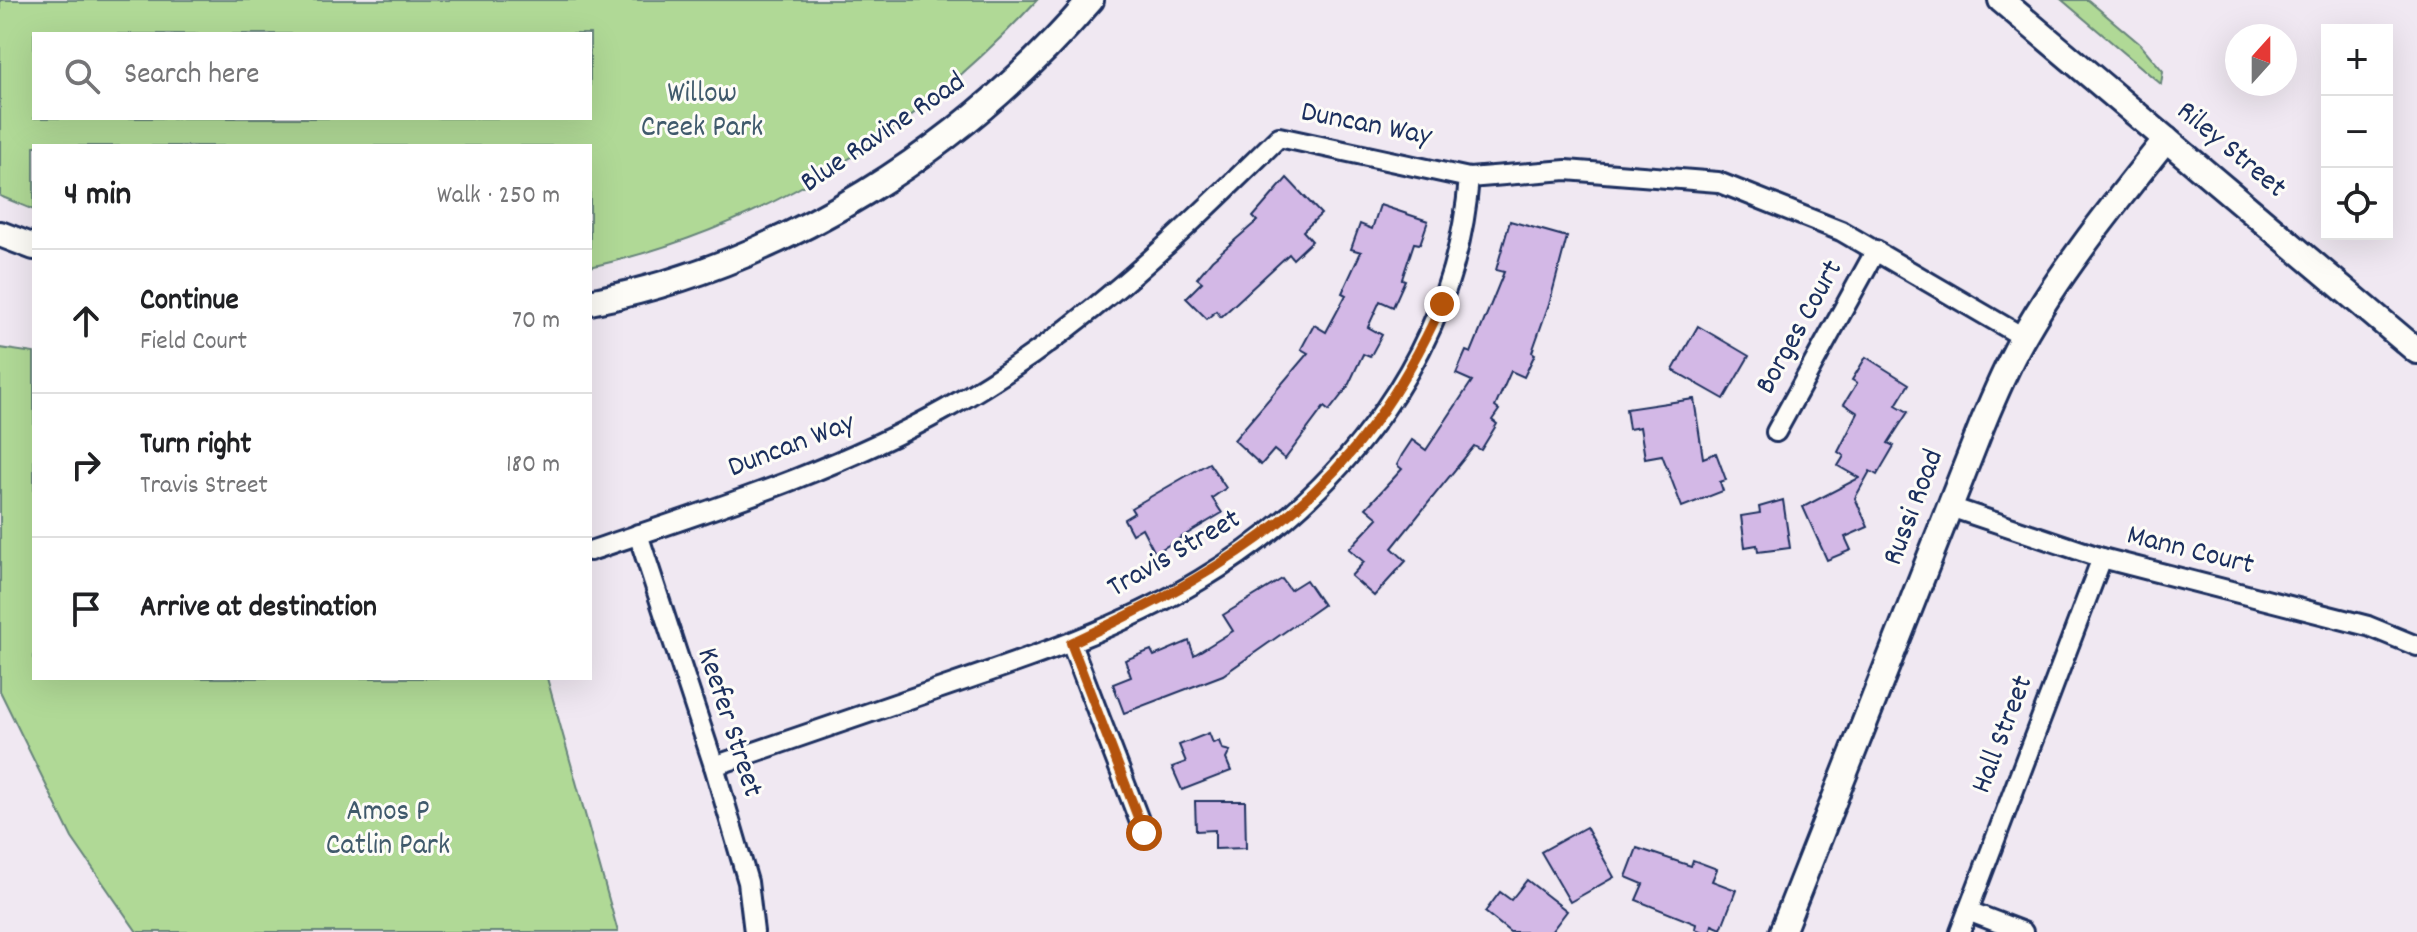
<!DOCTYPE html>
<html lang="en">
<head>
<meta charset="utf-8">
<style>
	body { margin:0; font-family:Dekko,sans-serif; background:#f6f6f6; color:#202124 }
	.controls { position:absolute; right:24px; top:24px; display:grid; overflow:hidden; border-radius:0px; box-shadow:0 8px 32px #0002 }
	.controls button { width:72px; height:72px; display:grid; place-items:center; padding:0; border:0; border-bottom:2px solid #e0e0e0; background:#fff; color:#202124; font:40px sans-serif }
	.compass { position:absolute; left:2225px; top:24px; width:72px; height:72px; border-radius:50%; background:#fff; box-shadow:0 8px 32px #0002; rotate:21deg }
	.stop { position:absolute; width:24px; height:24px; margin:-18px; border:6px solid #b45309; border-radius:50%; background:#fff }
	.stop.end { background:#b45309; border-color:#fff; box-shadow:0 2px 8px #0008 }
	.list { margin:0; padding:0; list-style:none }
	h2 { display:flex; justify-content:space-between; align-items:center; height:104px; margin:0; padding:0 32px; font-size:34px }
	h2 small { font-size:26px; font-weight:400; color:#757577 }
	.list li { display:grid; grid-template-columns:52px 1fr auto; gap:24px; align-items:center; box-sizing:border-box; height:144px; padding:0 32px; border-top:2px solid #e0e0e0 }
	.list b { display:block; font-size:30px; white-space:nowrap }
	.list p { margin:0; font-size:26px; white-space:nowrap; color:#757577 }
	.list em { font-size:26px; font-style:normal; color:#757577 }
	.icon { flex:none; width:44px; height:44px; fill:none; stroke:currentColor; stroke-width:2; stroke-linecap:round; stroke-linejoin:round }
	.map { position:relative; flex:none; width:2417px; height:932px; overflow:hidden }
	.search { position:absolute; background:#fff; box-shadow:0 8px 32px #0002; left:32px; top:32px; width:560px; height:88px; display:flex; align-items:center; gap:20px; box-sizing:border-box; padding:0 28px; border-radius:0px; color:#757577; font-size:30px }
	.panel { position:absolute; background:#fff; box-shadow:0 8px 32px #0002; left:32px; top:144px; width:560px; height:536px; border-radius:0px }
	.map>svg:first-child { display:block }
</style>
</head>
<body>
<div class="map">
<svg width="2417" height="932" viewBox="0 0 2417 932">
	<rect width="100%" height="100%" fill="#f0e8f2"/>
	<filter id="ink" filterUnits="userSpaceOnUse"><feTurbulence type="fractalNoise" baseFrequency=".0125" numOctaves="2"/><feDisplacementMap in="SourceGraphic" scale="16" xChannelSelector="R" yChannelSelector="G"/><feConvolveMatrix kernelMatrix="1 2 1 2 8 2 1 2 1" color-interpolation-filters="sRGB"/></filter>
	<g filter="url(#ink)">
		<g fill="#b0d996" stroke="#66847a" stroke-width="2" fill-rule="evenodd">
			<path d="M0 0H1037C917 131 765 228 590 267V146H34V210L0 196ZM590 34V118H34V34Z"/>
			<polygon points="2062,0 2088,0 2140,44 2163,71 2161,84"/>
			<polygon points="0,348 34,353 34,678 547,678 618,932 137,932 72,838 0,691"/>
		</g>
		<g fill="#d3b8e6" stroke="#1b2f5e" stroke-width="2">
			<polygon points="1287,178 1321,214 1303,231 1312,241 1293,259 1289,254 1221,317 1216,311 1207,319 1186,298 1202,282 1197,278 1212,260 1257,221 1253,217"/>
			<polygon points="1380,205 1428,221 1420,244 1414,243 1402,279 1405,280 1393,307 1380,301 1368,327 1382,335 1370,357 1363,354 1347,388 1329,411 1324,407 1285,459 1274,450 1261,465 1234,440 1308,353 1301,349 1314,325 1326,332 1346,295 1342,293 1361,252 1351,249 1360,224 1372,229"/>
			<polygon points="1510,221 1567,237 1550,301 1532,352 1535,354 1524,377 1511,371 1495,407 1499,410 1492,420 1497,424 1481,450 1474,446 1392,548 1406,561 1374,596 1351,576 1364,562 1349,549 1378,518 1366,508 1402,469 1397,465 1402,455 1412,440 1426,450 1472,381 1456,374 1466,351 1471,353 1504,272 1496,270"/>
			<polygon points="1698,326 1749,356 1724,399 1673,370"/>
			<polygon points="1866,357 1909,384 1896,405 1908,412 1888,443 1894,446 1877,475 1870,471 1855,498 1868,527 1845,537 1851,550 1827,560 1803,507 1859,478 1838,466 1844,456 1838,452 1858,413 1844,404 1857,383 1852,380"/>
			<polygon points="1694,399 1703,458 1716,453 1726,480 1720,482 1723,491 1682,507 1662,455 1645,458 1640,427 1629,429 1626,409"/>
			<polygon points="1209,463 1226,488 1212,498 1222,513 1155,553 1142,528 1132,534 1124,519 1134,513 1131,508"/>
			<polygon points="1783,500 1790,548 1758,552 1757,545 1745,547 1741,516 1760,513 1759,507"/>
			<polygon points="1282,579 1290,590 1306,580 1323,605 1223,675 1124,713 1113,684 1131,677 1125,660 1151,650 1154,656 1189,641 1194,655 1233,631 1223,615"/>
			<polygon points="1209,733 1213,743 1219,741 1222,749 1230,751 1226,759 1231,771 1182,790 1172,767 1186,762 1179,745"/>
			<polygon points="1195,801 1245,801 1246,848 1215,849 1215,830 1196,831"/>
			<polygon points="1586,827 1614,877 1570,902 1541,852"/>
			<polygon points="1637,848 1691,866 1693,860 1717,869 1712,881 1736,890 1721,929 1712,925 1710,932 1703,932 1695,929 1696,924 1636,900 1643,884 1626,877"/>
			<polygon points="1527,880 1567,911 1551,932 1510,932 1485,912 1500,892 1511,900"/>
		</g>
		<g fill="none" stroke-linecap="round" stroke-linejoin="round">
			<g stroke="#1b2f5e" stroke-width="24">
				<g id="street">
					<polyline points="1776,432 1876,250"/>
					<polyline points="1950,507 2102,558 2368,626 2417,646"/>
					<polyline points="638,534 714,766 748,882 754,932"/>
					<path d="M590 551C710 510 834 472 946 409 1074 338 1176 239 1279 137L1469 178 1566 170 1718 182 1841 231 2023 337"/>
					<polyline points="1071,643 1144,833"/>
					<path d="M714 766C793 739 871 712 950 685 1036 656 1122 627 1200 580 1345 493 1456 349 1469 178"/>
					<polyline points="1968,911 2023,932"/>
					<polyline points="1960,932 2102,558"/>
				</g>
			</g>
			<g stroke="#1b2f5e" stroke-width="30">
				<g id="secondary">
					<polyline points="2001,0 2417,351"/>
					<polyline points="0,234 34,247"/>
					<path d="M590 302C784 264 963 149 1091 0"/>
					<path d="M1782 932 1982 425C1994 396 2006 368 2021 341 2059 272 2117 201 2166 139"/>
				</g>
			</g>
			<use href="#street" stroke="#fdfcf7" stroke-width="18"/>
			<use href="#secondary" stroke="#fdfcf7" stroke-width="24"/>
		</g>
	</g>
	<g fill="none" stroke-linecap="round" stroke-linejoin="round" filter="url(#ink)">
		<path stroke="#b45309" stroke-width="10" d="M1144 833 1071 643C1249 559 1358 490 1442 304"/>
	</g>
	<g text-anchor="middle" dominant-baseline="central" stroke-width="6" stroke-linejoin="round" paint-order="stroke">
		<g font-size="30" fill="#405a6c" stroke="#fdfcf7">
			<text x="702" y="95">Willow<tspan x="702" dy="34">Creek Park</tspan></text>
			<text x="388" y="813">Amos P<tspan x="388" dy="34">Catlin Park</tspan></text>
		</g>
		<g font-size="30" fill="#1b2f5e" stroke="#fdfcf7">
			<text transform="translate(1366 126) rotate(11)">Duncan Way</text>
			<text transform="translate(884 134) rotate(-34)">Blue Ravine Road</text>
			<text transform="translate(2230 151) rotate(40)">Riley Street</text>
			<text transform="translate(1801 328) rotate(-61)">Borges Court</text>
			<text transform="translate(792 447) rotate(-21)">Duncan Way</text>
			<text transform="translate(1915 508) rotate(-69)">Russi Road</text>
			<text transform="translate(2190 552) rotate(14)">Mann Court</text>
			<text transform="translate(1175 555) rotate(-30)">Travis Street</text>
			<text transform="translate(728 723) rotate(72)">Keefer Street</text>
			<text transform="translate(2004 735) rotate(-69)">Hall Street</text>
		</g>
	</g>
</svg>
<div class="controls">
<button>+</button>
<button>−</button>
<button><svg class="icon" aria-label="locate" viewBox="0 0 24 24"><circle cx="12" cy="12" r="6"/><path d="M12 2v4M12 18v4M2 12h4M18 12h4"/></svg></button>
</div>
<svg class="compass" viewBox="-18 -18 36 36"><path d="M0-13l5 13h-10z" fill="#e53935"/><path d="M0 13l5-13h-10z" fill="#757577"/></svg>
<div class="stop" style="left:1144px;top:833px"></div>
<div class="stop end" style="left:1442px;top:304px"></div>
<div class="search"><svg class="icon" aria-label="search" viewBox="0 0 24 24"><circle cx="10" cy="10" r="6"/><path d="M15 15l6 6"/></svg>Search here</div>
<section class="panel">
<h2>4 min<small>Walk · 250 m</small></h2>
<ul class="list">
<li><svg class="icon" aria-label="ahead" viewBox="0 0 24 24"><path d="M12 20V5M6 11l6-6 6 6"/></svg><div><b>Continue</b><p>Field Court</p></div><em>70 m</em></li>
<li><svg class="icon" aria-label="right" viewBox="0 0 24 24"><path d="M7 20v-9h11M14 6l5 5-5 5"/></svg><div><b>Turn right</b><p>Travis Street</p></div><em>180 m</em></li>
<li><svg class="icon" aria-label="arrive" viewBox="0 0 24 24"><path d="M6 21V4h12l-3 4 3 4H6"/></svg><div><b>Arrive at destination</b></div></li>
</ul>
</section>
</div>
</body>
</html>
